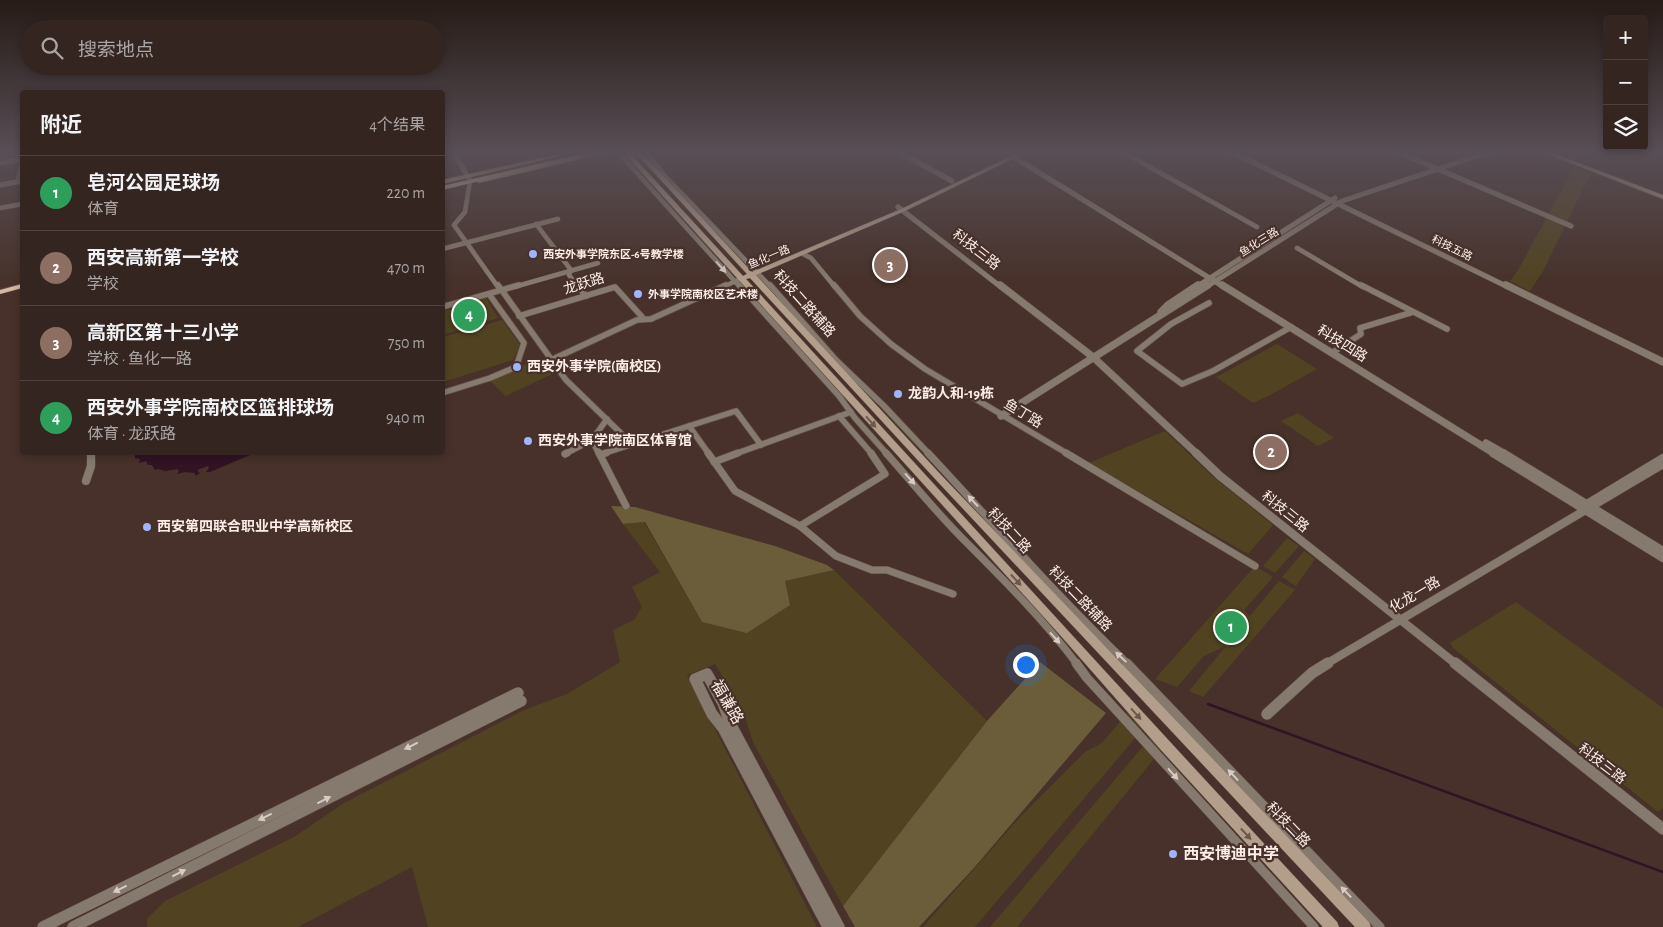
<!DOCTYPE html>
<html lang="zh">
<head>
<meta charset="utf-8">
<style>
	body { margin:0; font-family:"Alegreya Sans","Noto Sans SC",sans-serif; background:#40312d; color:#f1f3f6 }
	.controls { position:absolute; right:15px; top:15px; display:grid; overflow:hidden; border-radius:5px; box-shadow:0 2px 8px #0003 }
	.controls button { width:45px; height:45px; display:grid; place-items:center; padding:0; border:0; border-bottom:1px solid #4f423e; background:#352520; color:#f1f3f6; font:25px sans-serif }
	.you { position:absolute; left:1025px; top:664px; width:18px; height:18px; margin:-12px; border:4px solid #fff; border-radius:50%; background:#1a73e8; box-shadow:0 0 0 8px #1a73e833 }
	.badge { display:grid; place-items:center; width:32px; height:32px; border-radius:50%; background:#d93025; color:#fff; font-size:16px; font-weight:700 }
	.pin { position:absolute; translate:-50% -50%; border:2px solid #fff; box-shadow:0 1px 5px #0006 }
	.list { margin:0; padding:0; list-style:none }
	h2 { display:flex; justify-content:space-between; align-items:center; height:65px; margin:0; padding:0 20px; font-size:21px }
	h2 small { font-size:16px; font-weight:400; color:#aaa5a5 }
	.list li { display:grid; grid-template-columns:32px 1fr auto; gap:15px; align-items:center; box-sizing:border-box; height:75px; padding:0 20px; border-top:1px solid #4f423e }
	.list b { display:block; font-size:19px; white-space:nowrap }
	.list p { margin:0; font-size:16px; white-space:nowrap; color:#aaa5a5 }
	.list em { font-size:16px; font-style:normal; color:#aaa5a5 }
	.icon { flex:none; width:28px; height:28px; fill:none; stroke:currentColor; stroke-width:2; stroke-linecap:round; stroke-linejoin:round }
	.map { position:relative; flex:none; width:1663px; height:927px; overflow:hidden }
	.search { position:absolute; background:#352520; box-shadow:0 2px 8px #0003; left:20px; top:20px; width:425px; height:55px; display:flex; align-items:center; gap:12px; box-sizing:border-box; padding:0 18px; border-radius:28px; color:#aaa5a5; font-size:19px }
	.panel { position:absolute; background:#352520; box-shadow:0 2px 8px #0003; left:20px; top:90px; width:425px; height:365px; border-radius:5px }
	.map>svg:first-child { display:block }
</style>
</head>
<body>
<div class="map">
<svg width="1663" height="927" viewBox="0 0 1663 927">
	<rect width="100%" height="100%" fill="#47312a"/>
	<g fill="#514321">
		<polygon points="1575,166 1591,173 1543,271 1530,291 1510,281 1518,270"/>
		<polygon points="486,298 498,318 443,335 443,311"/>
		<polygon points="502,320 520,345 513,360 443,382 443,337"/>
		<polygon points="1277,344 1317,369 1272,394 1253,403 1216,377"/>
		<polygon points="538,359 554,373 506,396 489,380"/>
		<polygon points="1298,413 1334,438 1318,446 1281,421"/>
		<polygon points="1165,431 1212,476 1273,525 1248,554 1089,463"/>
		<polygon points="644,522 702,622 785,581 834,570 987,721 843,906 753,742 742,709 715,664 687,675 817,927 428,927 412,867 298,927 147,927 147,919 165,901 294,837 344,803 524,710 567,694 620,662 613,630 634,620 642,607 632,587 660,572 623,524"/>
		<polygon points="1287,538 1299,546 1275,573 1263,566"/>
		<polygon points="1304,551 1315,559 1296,586 1282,577"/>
		<polygon points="1255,566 1273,577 1244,610 1250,616 1279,581 1295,590 1203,697 1189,691 1226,646 1204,656 1177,687 1155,679"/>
		<polygon points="1516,602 1663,708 1663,808 1658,812 1453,648 1450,643"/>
		<polygon points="1128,712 1148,723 975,927 923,927 1020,817 1085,752 1102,743"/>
		<polygon points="1156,731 1167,743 1017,927 990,927"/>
	</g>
	<g fill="#6c5d3a">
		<polygon points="611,506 635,507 775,546 827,565 834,570 785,581 790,605 747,633 702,622 645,522 623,524"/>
		<polygon points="1040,662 1106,713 974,868 919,927 855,927 843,906 987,721"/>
	</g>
	<polygon fill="#311323" points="135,452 255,452 255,453 210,472 206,472 209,468 208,466 197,470 200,473 195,476 195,473 185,472 177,474 179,471 177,469 165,471 158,469 155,470 152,465 148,465 146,461 139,463 140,459 135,458"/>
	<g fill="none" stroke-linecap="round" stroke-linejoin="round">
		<polyline stroke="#311323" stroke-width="2.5" points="1208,704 1663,872"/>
		<g stroke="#644f48" stroke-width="5">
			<g id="minor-far3">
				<polyline points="618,152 740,287"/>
				<polyline points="646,152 665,176 771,287"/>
				<polyline points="1123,152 1257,227"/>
				<polyline points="0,163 22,159"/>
				<polyline points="18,180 22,163"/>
				<polyline points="470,181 465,212 454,225 498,287"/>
				<polyline points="0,208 22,204"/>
				<polyline points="536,224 571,270 569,275 578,287"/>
				<polyline points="1297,248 1363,287"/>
				<polyline points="442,249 558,219"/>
				<polyline points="803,254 811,258 835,287"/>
				<polyline points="514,287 598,263"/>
				<polyline points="723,287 738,280"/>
			</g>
		</g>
		<g stroke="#644f48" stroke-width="7">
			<g id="minor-far2">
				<polyline points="498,285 566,380 632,444"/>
				<polyline points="577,285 586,296"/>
				<polyline points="739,285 839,396 855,418 887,454"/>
				<polyline points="770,285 836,360 883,405 929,454"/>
				<polyline points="834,285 860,316 891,344 925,369 1068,454"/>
				<polyline points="1361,285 1447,329"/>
				<polyline points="1209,303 1171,324 1137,351 1182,384 1213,371 1291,327"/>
				<polyline points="442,307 519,285"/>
				<polyline points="519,316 615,287 644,319"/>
				<polyline points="1335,351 1361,334 1360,328 1410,313"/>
				<polyline points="551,360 637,320 651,319 726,285"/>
				<polyline points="442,393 490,378 516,367 524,343 489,294"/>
				<polyline points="839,416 872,454"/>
				<polyline points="689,426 736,411 761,445"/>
				<polyline points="592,440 599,454"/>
				<polyline points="565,454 592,440 607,419"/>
				<polyline points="602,454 689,426 709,454"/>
				<polyline points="735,454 851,412"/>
			</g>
		</g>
		<g stroke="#644f48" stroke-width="8">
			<g id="minor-far1">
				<polyline points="599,453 626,506"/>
				<polyline points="708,453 735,491 800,526 836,556 872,570 887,570 953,594"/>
				<path d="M886 453C912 482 936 512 963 539 1003 579 1043 619 1077 664"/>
				<path d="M928 453C994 524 1058 597 1128 664"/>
				<polyline points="1066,453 1255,566"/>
				<polyline points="565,454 567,453"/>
				<polyline points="600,455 606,453"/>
				<polyline points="714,462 738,453"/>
				<polyline points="800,526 885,474 871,453"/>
			</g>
		</g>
		<g stroke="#644f48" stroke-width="10">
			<g id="minor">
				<polyline points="1076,663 1087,678 1314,927"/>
				<polyline points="1127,663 1380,927"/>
			</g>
		</g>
		<g stroke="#644f48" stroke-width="5.5">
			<g id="tertiary-far3">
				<polyline points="454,152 470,181"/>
				<polyline points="899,152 952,181"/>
				<polyline points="1006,152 1224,287"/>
				<polyline points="1232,152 1508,287"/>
				<polyline points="1398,152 1571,226"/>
				<polyline points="0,185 22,181"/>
				<polyline points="898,207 1001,287"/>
				<polyline points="1196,287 1335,198"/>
				<polyline points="1206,287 1342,201 1489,152"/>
			</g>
		</g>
		<g stroke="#644f48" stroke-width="8">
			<g id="tertiary-far2">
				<polyline points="1000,285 1093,357 1197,454"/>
				<polyline points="1222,285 1495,454"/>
				<polyline points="1506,285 1663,362"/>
				<polyline points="1161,312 1168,305 1198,285"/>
				<polyline points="1001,416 1208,285"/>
				<polyline points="1486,443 1505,454"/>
				<polyline points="91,452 91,454"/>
			</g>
		</g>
		<g stroke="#644f48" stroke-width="9">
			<g id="tertiary-far1">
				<polyline points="1196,453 1220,476 1456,664"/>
				<polyline points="1493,453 1663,558"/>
				<polyline points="1503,453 1663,551"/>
				<polyline points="86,481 91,466 91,453"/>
				<polyline points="1585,508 1587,504 1663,458"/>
				<polyline points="1326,664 1663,464"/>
			</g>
		</g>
		<g stroke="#644f48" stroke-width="12">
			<g id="tertiary">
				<polyline points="1455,663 1663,829"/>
				<polyline points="1267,714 1312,673 1328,663"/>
				<polyline points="43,927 518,693"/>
				<polyline points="73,927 521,701"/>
				<polyline points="828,927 723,728 712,714 695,679 707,674 723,703 731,725 839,927"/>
			</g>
		</g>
		<g stroke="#644f48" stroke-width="1">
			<g id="secondary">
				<polygon points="568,152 579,152 442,184 442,180"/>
				<polygon points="600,152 610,152 479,183 476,181"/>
				<path d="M623 152H629L743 276 747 274 635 152H641L752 272 901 209 1020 152H1027L905 211 756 275 943 477 1369 922 1371 927H1355L937 481 750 278 746 279C943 493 1138 709 1337 922L1339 927H1323L1161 750 1060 635Z"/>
				<polygon points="1542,152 1550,152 1663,195 1663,199"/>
			</g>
		</g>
		<g stroke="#644f48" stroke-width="1">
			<g id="primary">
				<polygon points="590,152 601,152 442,190 442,186"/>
				<polygon points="22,284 22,288 0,294 0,290"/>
			</g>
		</g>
		<use href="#minor-far3" stroke="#86796d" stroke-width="4.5"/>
		<use href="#minor-far2" stroke="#86796d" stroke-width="5.5"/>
		<use href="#minor-far1" stroke="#86796d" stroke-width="7"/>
		<use href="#minor" stroke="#86796d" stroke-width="9"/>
		<use href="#tertiary-far3" stroke="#86796d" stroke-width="5"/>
		<use href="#tertiary-far2" stroke="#86796d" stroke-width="7"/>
		<use href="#tertiary-far1" stroke="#86796d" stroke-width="8"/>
		<use href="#tertiary" stroke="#86796d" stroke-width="11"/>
		<use href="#secondary" fill="#b39d8b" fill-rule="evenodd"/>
		<use href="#primary" fill="#d5b9a1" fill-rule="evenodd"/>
	</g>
	<defs><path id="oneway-solid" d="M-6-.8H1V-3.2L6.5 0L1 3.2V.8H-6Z" transform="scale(1.25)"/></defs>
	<g fill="#d9cac3">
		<use href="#oneway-solid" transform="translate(721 267) rotate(48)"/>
		<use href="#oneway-solid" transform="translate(910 479) rotate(48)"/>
		<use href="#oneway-solid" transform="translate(973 501) rotate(-133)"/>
		<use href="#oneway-solid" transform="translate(1055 638) rotate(48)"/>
		<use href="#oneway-solid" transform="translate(1121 657) rotate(-137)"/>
		<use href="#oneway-solid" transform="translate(411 746) rotate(154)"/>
		<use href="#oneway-solid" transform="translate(1173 774) rotate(48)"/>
		<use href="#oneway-solid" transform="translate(1233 775) rotate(-133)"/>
		<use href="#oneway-solid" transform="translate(324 800) rotate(-27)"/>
		<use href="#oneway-solid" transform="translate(265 817) rotate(154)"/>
		<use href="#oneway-solid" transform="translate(179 873) rotate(-27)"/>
		<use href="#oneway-solid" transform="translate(120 889) rotate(154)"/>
		<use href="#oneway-solid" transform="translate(1346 892) rotate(-134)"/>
	</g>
	<g fill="#6d574c">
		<use href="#oneway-solid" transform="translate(871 422) rotate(48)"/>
		<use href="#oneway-solid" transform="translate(1016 580) rotate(47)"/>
		<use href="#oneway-solid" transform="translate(1136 714) rotate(48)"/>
		<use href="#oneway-solid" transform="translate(1246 834) rotate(47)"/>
	</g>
	<linearGradient id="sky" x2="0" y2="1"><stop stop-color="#271b17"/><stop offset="0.54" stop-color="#584e55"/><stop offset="1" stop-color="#584e55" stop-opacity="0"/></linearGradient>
	<rect width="1663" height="282" fill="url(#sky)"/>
	<g fill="#a2b2fd" stroke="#47312a" stroke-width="2">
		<circle cx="533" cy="254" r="5"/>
		<circle cx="638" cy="294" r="5"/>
		<circle cx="517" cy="367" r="5"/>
		<circle cx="898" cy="394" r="5"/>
		<circle cx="528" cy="441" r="5"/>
		<circle cx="147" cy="527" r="5"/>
		<circle cx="1173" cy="854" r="5"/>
	</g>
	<g text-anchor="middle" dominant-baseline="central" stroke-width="4.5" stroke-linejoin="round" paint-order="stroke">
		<g font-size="11" fill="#fcede8" stroke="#47312a">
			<text transform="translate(1259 242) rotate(-32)">鱼化三路</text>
			<text transform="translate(1452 248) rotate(26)">科技五路</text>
			<text transform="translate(769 257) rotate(-23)">鱼化一路</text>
		</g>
		<g font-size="11" font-weight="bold" fill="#fcede8" stroke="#47312a" text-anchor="start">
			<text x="543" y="254">西安外事学院东区-6号教学楼</text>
			<text x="648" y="294">外事学院南校区艺术楼</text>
		</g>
		<g font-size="14" fill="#fcede8" stroke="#47312a">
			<text transform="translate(976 250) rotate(38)">科技三路</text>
			<text transform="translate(584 284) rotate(-17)">龙跃路</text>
			<text transform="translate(804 304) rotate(48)">科技二路辅路</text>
			<text transform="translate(1342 344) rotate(32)">科技四路</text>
			<text transform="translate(1023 414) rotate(31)">鱼丁路</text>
			<text transform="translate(1285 512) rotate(39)">科技三路</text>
			<text transform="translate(1009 531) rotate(47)">科技二路</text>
			<text transform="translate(1415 595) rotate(-31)">化龙一路</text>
			<text transform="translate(1080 599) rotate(46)">科技二路辅路</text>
			<text transform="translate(1602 764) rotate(38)">科技三路</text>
			<text transform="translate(1288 825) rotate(46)">科技二路</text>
		</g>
		<g font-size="14" font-weight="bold" fill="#fcede8" stroke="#47312a" text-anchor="start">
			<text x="527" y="367">西安外事学院(南校区)</text>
			<text x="908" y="394">龙韵人和-19栋</text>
			<text x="538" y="441">西安外事学院南区体育馆</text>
			<text x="157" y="527">西安第四联合职业中学高新校区</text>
		</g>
		<g font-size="16" fill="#fcede8" stroke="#47312a">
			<text transform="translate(727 702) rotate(60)">福谦路</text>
		</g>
		<g font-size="16" font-weight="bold" fill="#fcede8" stroke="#47312a" text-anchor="start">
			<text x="1183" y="854">西安博迪中学</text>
		</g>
	</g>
</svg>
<div class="controls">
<button>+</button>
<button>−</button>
<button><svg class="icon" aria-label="layers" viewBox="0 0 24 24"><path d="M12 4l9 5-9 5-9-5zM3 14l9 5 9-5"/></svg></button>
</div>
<div class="you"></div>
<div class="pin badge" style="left:1231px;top:627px;background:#2e9e5b">1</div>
<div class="pin badge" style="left:1271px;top:452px;background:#8d6e63">2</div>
<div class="pin badge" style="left:890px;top:265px;background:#8d6e63">3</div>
<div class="pin badge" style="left:469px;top:315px;background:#2e9e5b">4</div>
<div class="search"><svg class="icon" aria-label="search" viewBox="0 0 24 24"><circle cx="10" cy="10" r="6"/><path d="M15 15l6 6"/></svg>搜索地点</div>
<section class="panel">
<h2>附近<small>4个结果</small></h2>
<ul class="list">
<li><span class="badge" style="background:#2e9e5b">1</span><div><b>皂河公园足球场</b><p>体育</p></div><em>220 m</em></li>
<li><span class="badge" style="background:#8d6e63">2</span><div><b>西安高新第一学校</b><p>学校</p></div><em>470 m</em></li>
<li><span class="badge" style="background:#8d6e63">3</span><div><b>高新区第十三小学</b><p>学校 · 鱼化一路</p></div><em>750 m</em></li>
<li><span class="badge" style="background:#2e9e5b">4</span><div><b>西安外事学院南校区篮排球场</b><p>体育 · 龙跃路</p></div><em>940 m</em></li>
</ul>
</section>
</div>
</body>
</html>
